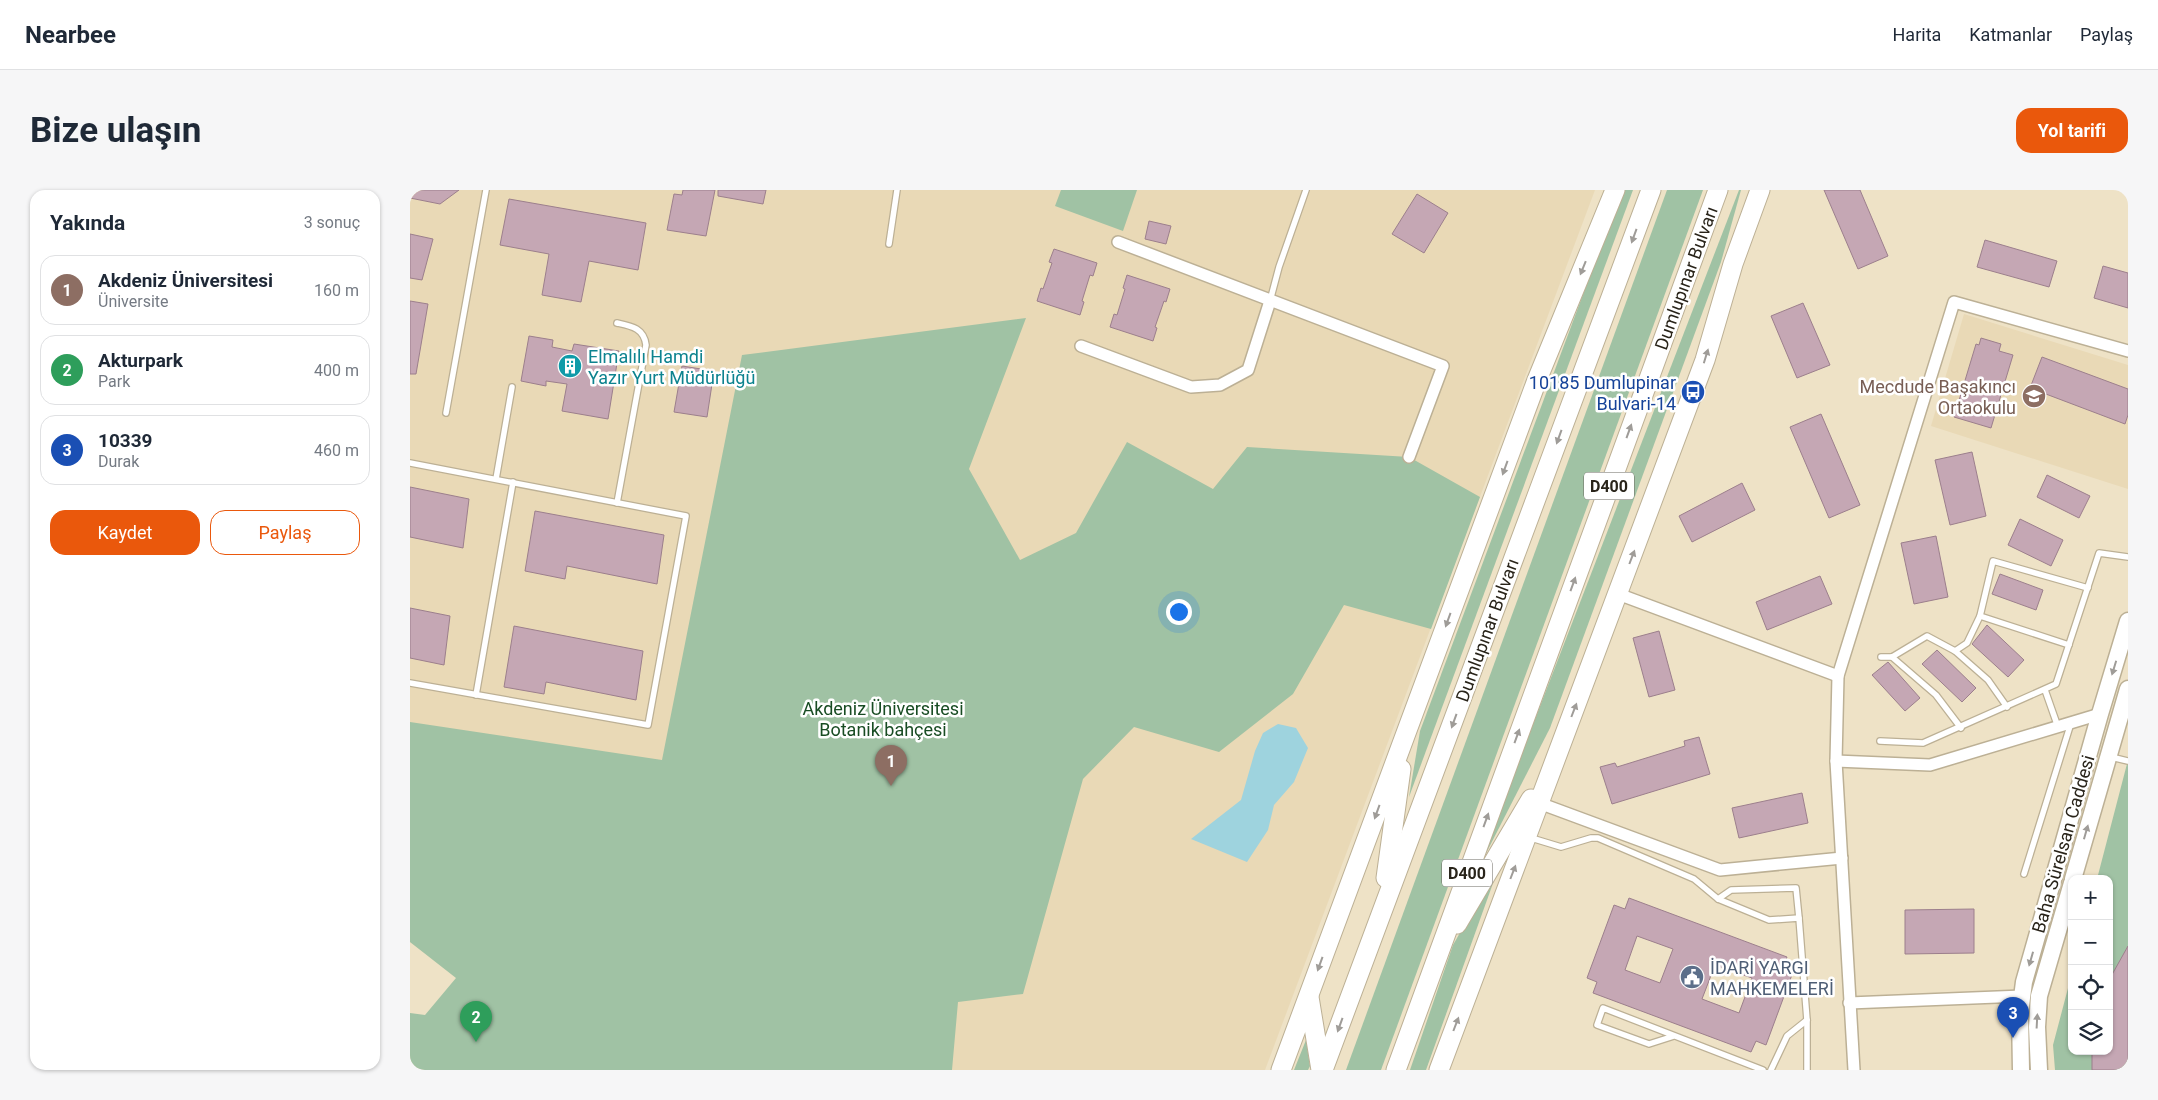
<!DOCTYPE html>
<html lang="tr">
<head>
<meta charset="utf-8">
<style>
	body { margin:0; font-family:Roboto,sans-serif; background:#f6f6f7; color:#1f2937 }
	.controls { position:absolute; right:15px; bottom:15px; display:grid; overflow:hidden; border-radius:10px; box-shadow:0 1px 4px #0004 }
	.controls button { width:45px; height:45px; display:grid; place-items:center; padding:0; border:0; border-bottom:1px solid #e0e1e3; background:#fff; color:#1f2937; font:25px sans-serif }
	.you { position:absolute; left:768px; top:421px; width:18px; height:18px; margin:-12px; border:4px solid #fff; border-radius:50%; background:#1a73e8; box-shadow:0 0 0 8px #1a73e833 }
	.badge { display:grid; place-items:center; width:32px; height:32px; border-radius:50%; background:#ea580c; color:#fff; font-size:16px; font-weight:700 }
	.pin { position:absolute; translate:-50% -41px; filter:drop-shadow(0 1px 2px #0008) }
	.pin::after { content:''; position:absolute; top:26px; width:18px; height:15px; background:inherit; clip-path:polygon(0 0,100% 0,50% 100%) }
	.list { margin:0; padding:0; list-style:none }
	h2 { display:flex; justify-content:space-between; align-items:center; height:65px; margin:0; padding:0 20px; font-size:21px }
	h2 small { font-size:16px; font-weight:400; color:#747a83 }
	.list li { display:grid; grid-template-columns:32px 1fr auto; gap:15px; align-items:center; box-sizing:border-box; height:70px; margin:0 10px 10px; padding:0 10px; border:1px solid #e0e1e3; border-radius:15px }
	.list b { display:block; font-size:19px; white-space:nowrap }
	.list p { margin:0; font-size:16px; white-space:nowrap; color:#747a83 }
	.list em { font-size:16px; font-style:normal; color:#747a83 }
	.actions { display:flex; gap:10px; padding:15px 20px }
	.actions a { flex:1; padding:11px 0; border:1px solid #ea580c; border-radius:15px; text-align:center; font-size:18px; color:#ea580c }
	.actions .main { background:#ea580c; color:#fff }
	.icon { flex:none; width:28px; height:28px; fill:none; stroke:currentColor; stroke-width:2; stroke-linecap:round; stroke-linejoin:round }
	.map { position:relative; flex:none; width:1718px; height:880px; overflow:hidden; border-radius:15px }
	header { display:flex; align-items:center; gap:30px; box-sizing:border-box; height:70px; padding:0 25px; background:#fff; border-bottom:1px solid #e0e1e3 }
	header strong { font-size:24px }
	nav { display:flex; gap:28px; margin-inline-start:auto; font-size:18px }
	.intro { display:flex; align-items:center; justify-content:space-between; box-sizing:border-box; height:120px; padding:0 30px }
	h1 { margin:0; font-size:35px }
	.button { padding:12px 22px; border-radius:15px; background:#ea580c; color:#fff; font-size:18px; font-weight:700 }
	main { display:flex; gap:30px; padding:0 30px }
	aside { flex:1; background:#fff; border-radius:15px; box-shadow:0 1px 4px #0004 }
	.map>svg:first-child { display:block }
</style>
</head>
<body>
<header>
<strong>Nearbee</strong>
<nav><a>Harita</a><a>Katmanlar</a><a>Paylaş</a></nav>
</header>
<div class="intro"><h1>Bize ulaşın</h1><a class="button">Yol tarifi</a></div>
<main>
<aside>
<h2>Yakında<small>3 sonuç</small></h2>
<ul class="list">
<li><span class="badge" style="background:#8d6e63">1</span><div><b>Akdeniz Üniversitesi</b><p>Üniversite</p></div><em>160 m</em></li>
<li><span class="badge" style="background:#2e9e5b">2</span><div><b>Akturpark</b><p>Park</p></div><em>400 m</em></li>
<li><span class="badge" style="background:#1a4fb4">3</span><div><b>10339</b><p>Durak</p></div><em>460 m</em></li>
</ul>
<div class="actions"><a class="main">Kaydet</a><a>Paylaş</a></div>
</aside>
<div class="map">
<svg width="1718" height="880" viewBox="0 0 1718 880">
	<rect width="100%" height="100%" fill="#eee2c6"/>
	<g fill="#e9d9b6">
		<polygon points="0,0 1185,0 855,880 167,880 0,752"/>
		<polygon points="1554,124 1718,175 1718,299 1521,236"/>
	</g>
	<g fill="#a0c2a4">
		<polygon points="651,0 727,0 713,41 645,16"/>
		<polygon points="1212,0 1223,0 999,607 1010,541"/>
		<polygon points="1257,0 1293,0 971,880 936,880"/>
		<polygon points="1329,0 1331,0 1311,72 1140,538 1065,685"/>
		<polygon points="616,128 559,279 610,370 666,343 717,252 803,299 837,257 999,267 1070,307 1021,439 934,415 883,504 809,562 724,537 673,589 613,804 548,812 542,880 0,880 0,823 15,825 46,788 0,752 0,532 252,570 332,165"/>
		<polygon points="1718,570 1718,880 1645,880 1643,855 1662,783 1662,861 1699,861 1699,689 1687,689"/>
		<polygon points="1091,671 1016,880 1000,880 1043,755"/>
		<polygon points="896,850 900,876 898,880 884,880"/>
	</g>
	<polygon fill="#9ed3de" points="868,534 886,538 898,558 884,592 864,615 858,640 837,672 781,649 831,610 845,561 853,543"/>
	<g fill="#c5a7b4" stroke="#9c7f8c" fill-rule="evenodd">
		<polygon points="0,0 49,0 30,14 0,8"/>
		<polygon points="273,0 305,0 296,46 257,40 264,4 272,5"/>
		<polygon points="308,0 356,0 353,14 308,6"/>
		<polygon points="1414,0 1450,0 1478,66 1448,79"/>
		<polygon points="1007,4 1038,23 1014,63 982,44"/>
		<polygon points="99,9 236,33 228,80 179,71 171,112 132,105 139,64 90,55"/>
		<polygon points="739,31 761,36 756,54 735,49"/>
		<polygon points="0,44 23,49 12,90 0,88"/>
		<polygon points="1575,50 1647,71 1639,97 1567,77"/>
		<polygon points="644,59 687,73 683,86 680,85 672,111 674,112 670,125 627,111 631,98 633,99 642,73 639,72"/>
		<polygon points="1693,76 1718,83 1718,118 1684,108"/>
		<polygon points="717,85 760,99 756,112 754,111 745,137 747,138 743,151 700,137 704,124 707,125 715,99 713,98"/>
		<polygon points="0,111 18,114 6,184 0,184"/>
		<polygon points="1393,113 1420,175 1387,188 1361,126"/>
		<polygon points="119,146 143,150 142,157 162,161 164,154 209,161 198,229 152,221 157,194 136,191 136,196 111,191"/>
		<polygon points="1571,148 1591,154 1589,161 1603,165 1581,238 1544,227 1566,154 1569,155"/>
		<polygon points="1632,167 1718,199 1718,225 1715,234 1620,198"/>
		<polygon points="272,176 304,181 297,227 264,222"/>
		<polygon points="1411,224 1450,315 1419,328 1380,237"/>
		<polygon points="1562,262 1576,326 1540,335 1525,270"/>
		<polygon points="1637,285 1680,306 1669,328 1627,307"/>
		<polygon points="1332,293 1345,320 1282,352 1269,326"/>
		<polygon points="0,297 59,309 53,358 0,347"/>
		<polygon points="125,321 254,345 247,394 157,376 155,389 115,381"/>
		<polygon points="1610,329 1653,350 1641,376 1598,355"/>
		<polygon points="1526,346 1538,407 1504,414 1491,353"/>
		<polygon points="1590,384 1633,400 1626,420 1582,404"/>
		<polygon points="1410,386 1422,414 1357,440 1346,412"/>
		<polygon points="0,418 40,426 34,475 0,468"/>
		<polygon points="1577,435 1614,470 1598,487 1562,454"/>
		<polygon points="104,436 233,461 226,510 136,492 134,504 94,497"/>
		<polygon points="1249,441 1265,500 1239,507 1223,448"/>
		<polygon points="1527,460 1566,498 1552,512 1512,474"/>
		<polygon points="1478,472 1510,508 1495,521 1462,485"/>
		<polygon points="1289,547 1300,584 1202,614 1190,577 1205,573 1207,577 1275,556 1274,551"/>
		<polygon points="1392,603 1398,633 1329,648 1322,618"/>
		<path d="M1219 708 1377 767 1373 778 1383 782 1356 855 1346 851 1341 862 1183 803 1187 792 1177 788 1204 715 1215 719ZM1227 746 1263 759 1250 793 1215 780ZM1305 775 1342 788 1329 823 1292 809Z"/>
		<polygon points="1564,719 1564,763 1495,764 1495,720"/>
		<polygon points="1718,756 1718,880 1682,880 1682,861 1699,861 1699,790"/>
	</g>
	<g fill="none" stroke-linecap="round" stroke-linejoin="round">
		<g stroke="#bcb095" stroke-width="8">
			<g id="lane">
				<polyline points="479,54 487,0"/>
				<polyline points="860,111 869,77 896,0"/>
				<path d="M207 133C221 136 234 138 236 155L207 313"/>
				<polyline points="36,223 76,0"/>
				<polyline points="0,273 276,326 238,535 0,493"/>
				<polyline points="86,289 102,197"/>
				<polyline points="1570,426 1659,455"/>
				<polyline points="1545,461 1578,490 1597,517"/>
				<polyline points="1471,467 1482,467 1517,446 1545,461 1557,453 1570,426 1583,371 1678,398"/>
				<polyline points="1482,467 1526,505 1551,538"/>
				<polyline points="1635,500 1648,537"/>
				<polyline points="66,505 103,292"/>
				<polyline points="1470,551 1513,553 1646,494 1689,363 1718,367"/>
				<polyline points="1701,567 1718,571"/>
				<polyline points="1118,647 1151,657 1181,648 1188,648 1284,689 1308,709 1359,730 1389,728 1397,830 1397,880"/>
				<polyline points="1614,684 1661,533"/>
				<polyline points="1308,709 1321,700 1386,698 1389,728"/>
				<polyline points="1264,846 1239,854 1187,835 1193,818 1353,880"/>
				<polyline points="1361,880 1377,846 1397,830"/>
			</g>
		</g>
		<g stroke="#bcb095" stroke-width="14">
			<g id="street">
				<polyline points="708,52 1033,176 999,267"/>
				<polyline points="671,156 781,197 810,195 838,180 860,111"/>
				<polyline points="1208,404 1428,486"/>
				<polyline points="1426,571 1520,575 1690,524"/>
				<polyline points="1129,613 1310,680 1432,668"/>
				<polyline points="1439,813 1612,806"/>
				<polyline points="1444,880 1426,571 1428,486 1544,112 1718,161"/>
			</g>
		</g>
		<g stroke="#bcb095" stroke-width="19">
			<g id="secondary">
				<polyline points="1663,689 1718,499"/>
				<polyline points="1611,880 1610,823 1614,792 1690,524 1718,431"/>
				<polyline points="1629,880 1627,837 1629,806 1662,693"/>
			</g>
		</g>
		<g stroke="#bcb095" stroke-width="21">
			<g id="primary">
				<polyline points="976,688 991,579"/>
				<polyline points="1047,734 1121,609"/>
				<polyline points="899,807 911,880"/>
				<polyline points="871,880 1127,190 1205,0"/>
				<polyline points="913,880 1241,0"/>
				<polyline points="986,880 1308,0"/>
				<polyline points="1029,880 1295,170 1323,74 1350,0"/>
			</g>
		</g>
		<use href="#lane" stroke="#fff" stroke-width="5.5"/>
		<use href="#street" stroke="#fff" stroke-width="11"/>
		<use href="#secondary" stroke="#fff" stroke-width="16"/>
		<use href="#primary" stroke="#fff" stroke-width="19"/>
	</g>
	<defs><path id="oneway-solid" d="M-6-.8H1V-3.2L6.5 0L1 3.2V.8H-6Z" transform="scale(1.25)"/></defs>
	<g fill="#9f9c98">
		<use href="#oneway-solid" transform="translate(1224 46) rotate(110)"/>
		<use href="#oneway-solid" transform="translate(1173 78) rotate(112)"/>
		<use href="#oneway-solid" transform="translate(1296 166) rotate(-73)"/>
		<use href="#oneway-solid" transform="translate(1219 241) rotate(-70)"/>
		<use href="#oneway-solid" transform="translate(1149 247) rotate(110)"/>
		<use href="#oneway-solid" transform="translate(1095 278) rotate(110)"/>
		<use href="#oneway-solid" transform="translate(1222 367) rotate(-69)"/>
		<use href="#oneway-solid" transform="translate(1163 394) rotate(-70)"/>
		<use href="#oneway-solid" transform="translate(1038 430) rotate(110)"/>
		<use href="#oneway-solid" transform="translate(1704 478) rotate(107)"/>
		<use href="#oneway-solid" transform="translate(1164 520) rotate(-69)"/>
		<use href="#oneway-solid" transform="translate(1044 531) rotate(110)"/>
		<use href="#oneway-solid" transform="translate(1107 546) rotate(-70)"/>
		<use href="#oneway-solid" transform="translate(967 622) rotate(110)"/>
		<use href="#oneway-solid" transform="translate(1076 630) rotate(-70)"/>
		<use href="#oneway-solid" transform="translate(1676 642) rotate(-74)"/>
		<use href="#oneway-solid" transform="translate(1103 682) rotate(-69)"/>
		<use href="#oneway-solid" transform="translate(1621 769) rotate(106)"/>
		<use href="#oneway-solid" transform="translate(910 774) rotate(110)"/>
		<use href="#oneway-solid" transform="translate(1627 831) rotate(-87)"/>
		<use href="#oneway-solid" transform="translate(1046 834) rotate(-69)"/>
		<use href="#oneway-solid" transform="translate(930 835) rotate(110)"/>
	</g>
	<defs>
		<g id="building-disc" transform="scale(1.25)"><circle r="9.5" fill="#0f9aa8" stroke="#fff"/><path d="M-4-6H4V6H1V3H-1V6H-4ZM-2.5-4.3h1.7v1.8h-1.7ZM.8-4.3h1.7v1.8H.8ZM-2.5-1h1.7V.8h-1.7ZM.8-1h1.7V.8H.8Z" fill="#fff"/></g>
		<g id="bus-disc" transform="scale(1.25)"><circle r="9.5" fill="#1a4fb4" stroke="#fff"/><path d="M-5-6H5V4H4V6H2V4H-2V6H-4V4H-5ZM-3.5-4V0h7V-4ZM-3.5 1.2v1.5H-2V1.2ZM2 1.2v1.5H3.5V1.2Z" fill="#fff"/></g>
		<g id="school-disc" transform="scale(1.25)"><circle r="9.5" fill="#8d6e63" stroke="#fff"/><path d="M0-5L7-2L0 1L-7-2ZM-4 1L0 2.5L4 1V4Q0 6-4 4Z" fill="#fff"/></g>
		<g id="civic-disc" transform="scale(1.25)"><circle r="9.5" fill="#5c6f8a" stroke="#fff"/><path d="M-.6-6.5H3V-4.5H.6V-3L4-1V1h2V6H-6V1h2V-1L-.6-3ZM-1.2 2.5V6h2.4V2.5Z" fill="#fff"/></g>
	</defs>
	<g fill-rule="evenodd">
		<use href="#building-disc" x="160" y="176"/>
		<use href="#bus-disc" x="1283" y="202"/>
		<use href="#school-disc" x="1624" y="206"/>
		<use href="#civic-disc" x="1282" y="787"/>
	</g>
	<g text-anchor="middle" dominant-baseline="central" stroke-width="5" stroke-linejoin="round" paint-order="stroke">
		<g fill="#fff" stroke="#69665f" stroke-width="1">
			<rect x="1174" y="282.5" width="50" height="27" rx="4"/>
			<rect x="1032" y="669.5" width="50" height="27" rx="4"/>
		</g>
		<g font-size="16" font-weight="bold" fill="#29241a">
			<text x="1199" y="296">D400</text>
			<text x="1057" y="683">D400</text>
		</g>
		<g font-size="18" fill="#29241a" stroke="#fff">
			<text transform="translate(1276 88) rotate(-70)">Dumlupınar Bulvarı</text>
			<text transform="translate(1077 440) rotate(-70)">Dumlupınar Bulvarı</text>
			<text transform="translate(1653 654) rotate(-74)">Baha Sürelsan Caddesi</text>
		</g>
		<g font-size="18" fill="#0d838f" stroke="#fff" text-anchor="start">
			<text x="178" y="166">Elmalılı Hamdi<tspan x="178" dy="21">Yazır Yurt Müdürlüğü</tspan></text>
		</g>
		<g font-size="18" fill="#164399" stroke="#fff" text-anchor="end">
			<text x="1266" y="192">10185 Dumlupinar<tspan x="1266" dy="21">Bulvari-14</tspan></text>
		</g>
		<g font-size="18" fill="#785e54" stroke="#fff" text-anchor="end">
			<text x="1606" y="196">Mecdude Başakıncı<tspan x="1606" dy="21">Ortaokulu</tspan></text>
		</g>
		<g font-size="18" fill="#184c23" stroke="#fff">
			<text x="473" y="518">Akdeniz Üniversitesi<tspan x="473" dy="21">Botanik bahçesi</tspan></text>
		</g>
		<g font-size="18" fill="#4e5e75" stroke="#fff" text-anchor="start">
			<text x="1300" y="777">İDARİ YARGI<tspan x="1300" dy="21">MAHKEMELERİ</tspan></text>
		</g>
	</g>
</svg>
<div class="controls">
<button>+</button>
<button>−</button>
<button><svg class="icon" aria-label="locate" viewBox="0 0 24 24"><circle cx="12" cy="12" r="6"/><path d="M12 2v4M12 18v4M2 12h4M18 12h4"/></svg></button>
<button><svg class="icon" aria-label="layers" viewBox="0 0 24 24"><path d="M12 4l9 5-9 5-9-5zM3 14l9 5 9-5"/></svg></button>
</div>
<div class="you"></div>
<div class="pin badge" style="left:481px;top:596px;background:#8d6e63">1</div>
<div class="pin badge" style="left:66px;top:852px;background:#2e9e5b">2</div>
<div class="pin badge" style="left:1603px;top:848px;background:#1a4fb4">3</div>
</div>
</main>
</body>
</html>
